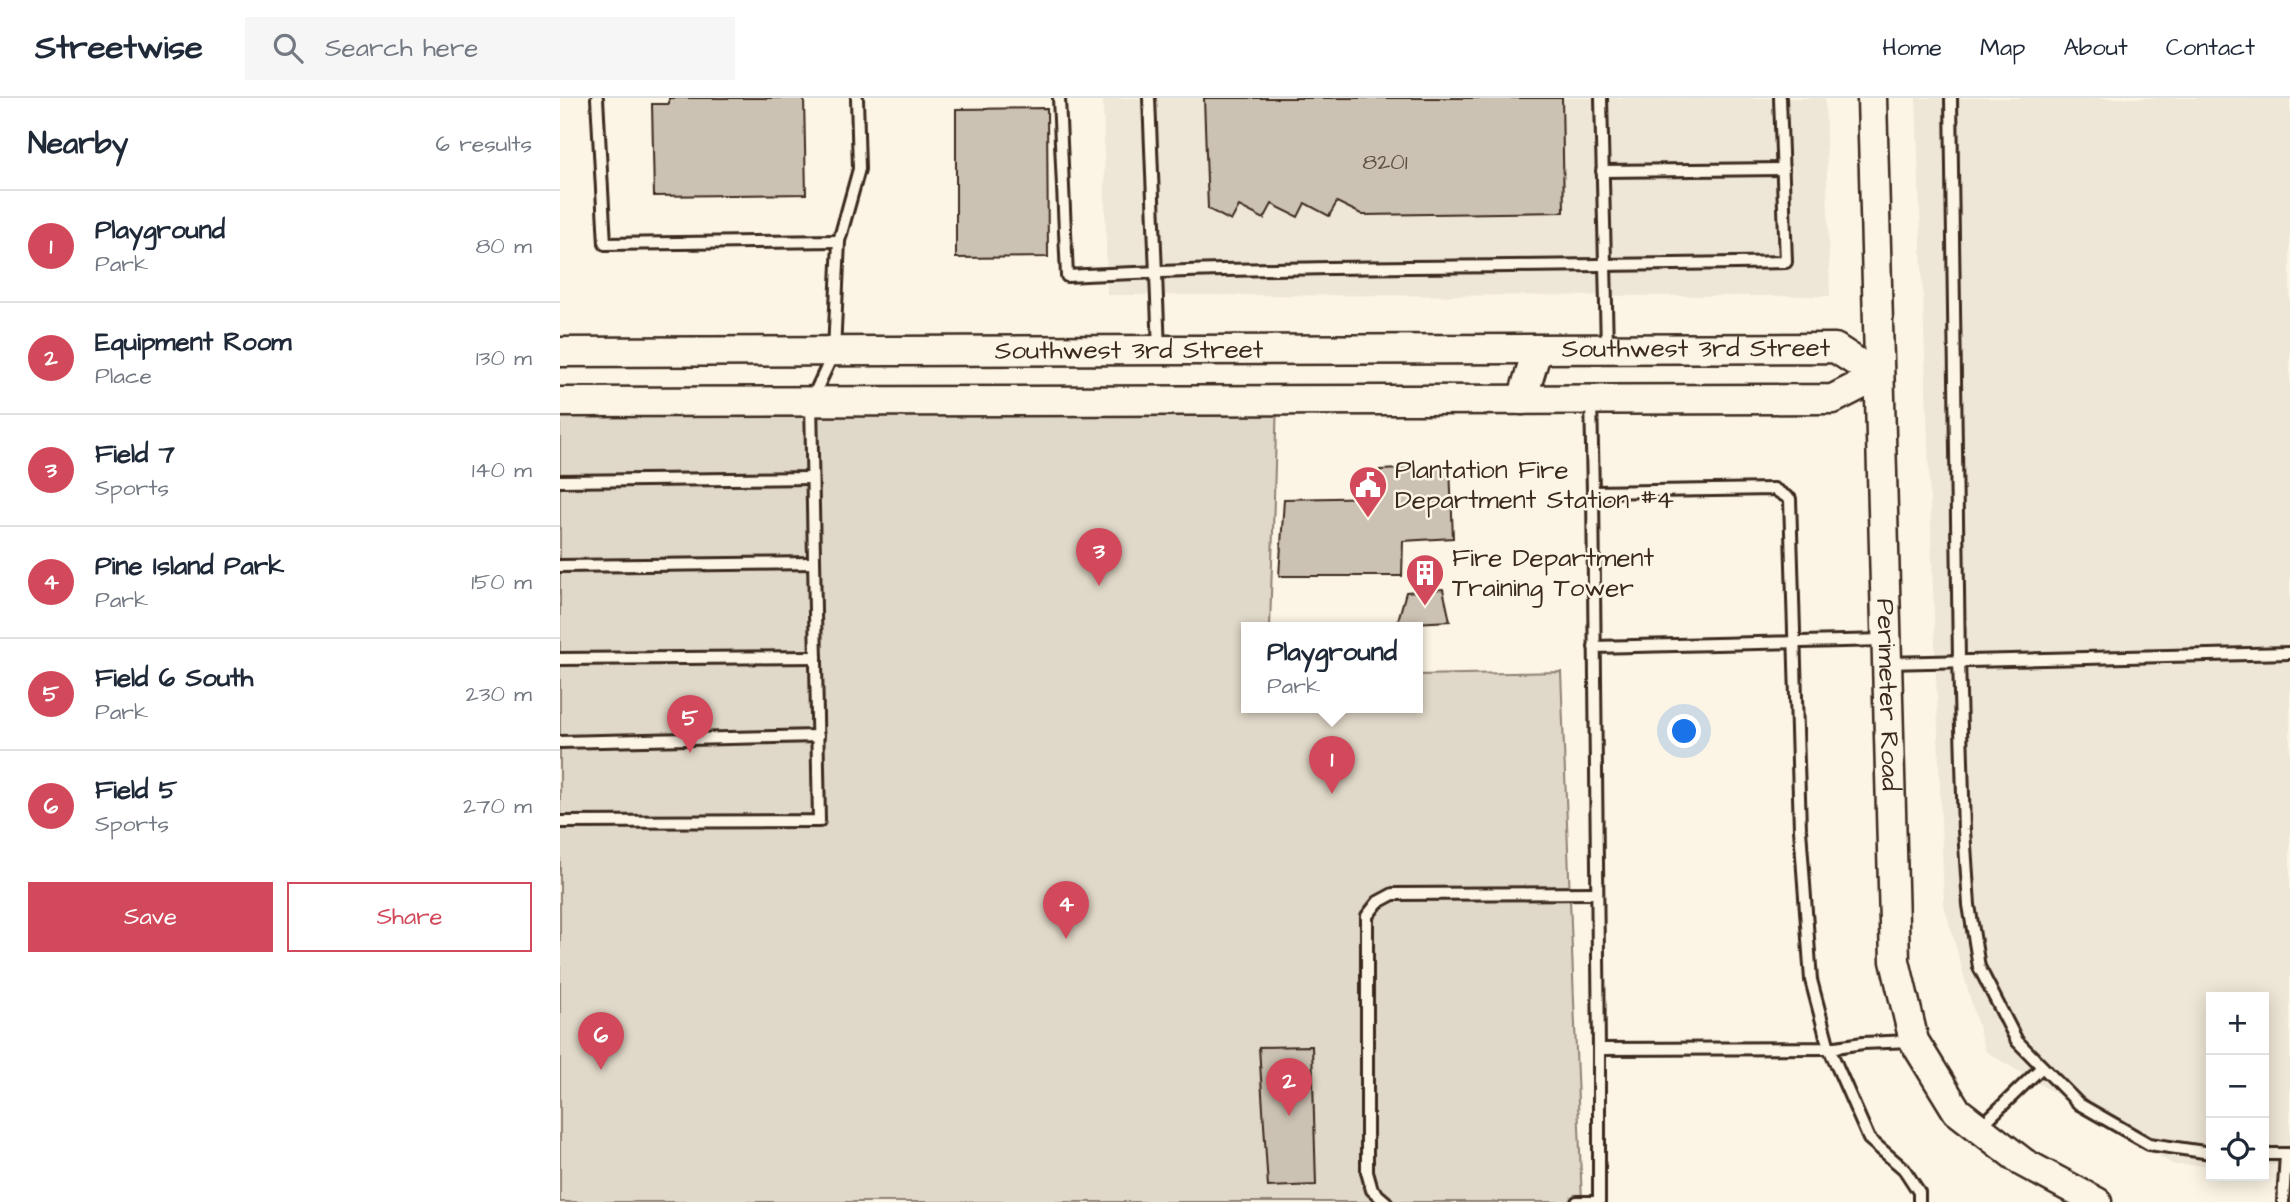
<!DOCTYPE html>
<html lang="en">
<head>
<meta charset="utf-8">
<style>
	body { margin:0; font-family:"Architects Daughter",sans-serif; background:#f6f6f7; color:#1f2937 }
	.controls { position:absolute; right:21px; bottom:21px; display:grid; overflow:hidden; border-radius:0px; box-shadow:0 4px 18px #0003 }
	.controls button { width:63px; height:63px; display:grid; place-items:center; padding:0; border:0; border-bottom:2px solid #e0e1e3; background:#fff; color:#1f2937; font:35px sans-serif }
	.you { position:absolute; left:1125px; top:634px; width:24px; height:24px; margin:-18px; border:5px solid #fff; border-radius:50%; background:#1a73e8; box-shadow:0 0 0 10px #1a73e833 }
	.badge { display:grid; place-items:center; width:46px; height:46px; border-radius:50%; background:#d1495b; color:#fff; font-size:23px; font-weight:700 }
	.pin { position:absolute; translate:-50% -58px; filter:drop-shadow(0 2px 4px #0008) }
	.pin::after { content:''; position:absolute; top:37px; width:24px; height:21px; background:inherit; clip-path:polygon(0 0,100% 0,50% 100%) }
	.popup { position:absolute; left:681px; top:524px; width:182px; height:91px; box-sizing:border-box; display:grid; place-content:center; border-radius:0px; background:#fff; filter:drop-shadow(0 2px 5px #0005); font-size:23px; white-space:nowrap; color:#747a83 }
	.popup b { font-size:26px; color:#1f2937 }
	.popup::after { content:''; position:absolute; left:50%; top:100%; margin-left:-14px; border:14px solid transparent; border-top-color:#fff }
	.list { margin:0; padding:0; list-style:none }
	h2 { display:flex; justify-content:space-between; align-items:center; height:91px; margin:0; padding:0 28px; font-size:30px }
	h2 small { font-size:23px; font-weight:400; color:#747a83 }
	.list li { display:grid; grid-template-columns:46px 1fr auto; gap:21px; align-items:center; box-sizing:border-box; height:112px; padding:0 28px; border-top:2px solid #e0e1e3 }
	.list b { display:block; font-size:26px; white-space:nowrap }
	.list p { margin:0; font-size:23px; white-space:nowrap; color:#747a83 }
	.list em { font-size:23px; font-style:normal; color:#747a83 }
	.actions { display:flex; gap:14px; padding:21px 28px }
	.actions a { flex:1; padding:16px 0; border:2px solid #d1495b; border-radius:0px; text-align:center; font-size:24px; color:#d1495b }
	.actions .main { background:#d1495b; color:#fff }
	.icon { flex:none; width:38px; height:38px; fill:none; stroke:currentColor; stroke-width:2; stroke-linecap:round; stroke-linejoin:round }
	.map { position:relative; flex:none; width:1730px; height:1104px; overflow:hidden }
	header { display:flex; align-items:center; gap:42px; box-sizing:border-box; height:98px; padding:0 35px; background:#fff; border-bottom:2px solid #e0e1e3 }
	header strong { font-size:33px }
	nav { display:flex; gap:38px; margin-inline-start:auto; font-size:24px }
	.search { width:490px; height:63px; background:#f6f6f7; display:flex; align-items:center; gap:18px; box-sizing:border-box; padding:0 24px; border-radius:0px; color:#747a83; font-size:26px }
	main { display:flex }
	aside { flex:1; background:#fff }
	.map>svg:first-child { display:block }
</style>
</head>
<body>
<header>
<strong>Streetwise</strong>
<div class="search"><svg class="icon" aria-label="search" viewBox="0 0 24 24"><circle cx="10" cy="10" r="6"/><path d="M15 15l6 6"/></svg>Search here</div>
<nav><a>Home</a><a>Map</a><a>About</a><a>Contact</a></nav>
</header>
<main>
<aside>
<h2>Nearby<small>6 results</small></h2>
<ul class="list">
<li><span class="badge">1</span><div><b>Playground</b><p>Park</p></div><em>80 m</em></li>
<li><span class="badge">2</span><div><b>Equipment Room</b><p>Place</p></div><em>130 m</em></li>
<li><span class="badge">3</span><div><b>Field 7</b><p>Sports</p></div><em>140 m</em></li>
<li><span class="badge">4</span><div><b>Pine Island Park</b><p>Park</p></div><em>150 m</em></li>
<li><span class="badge">5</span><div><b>Field 6 South</b><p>Park</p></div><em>230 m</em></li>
<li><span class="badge">6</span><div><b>Field 5</b><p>Sports</p></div><em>270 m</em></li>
</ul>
<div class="actions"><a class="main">Save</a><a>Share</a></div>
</aside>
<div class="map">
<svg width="1730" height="1104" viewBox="0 0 1730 1104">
	<rect width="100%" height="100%" fill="#fcf5e5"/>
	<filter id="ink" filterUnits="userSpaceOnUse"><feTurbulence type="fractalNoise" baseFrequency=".0143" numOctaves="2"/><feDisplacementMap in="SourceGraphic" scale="14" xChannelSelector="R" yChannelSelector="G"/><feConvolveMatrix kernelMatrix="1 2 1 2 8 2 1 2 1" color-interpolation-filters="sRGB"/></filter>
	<g filter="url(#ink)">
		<g fill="#eee6d6">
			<polygon points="543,0 1265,0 1270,198 547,197"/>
			<polygon points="1356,0 1730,0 1730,1067 1704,1067 1704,899 1651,899 1651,1067 1614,1067 1425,953 1384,807"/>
		</g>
		<polygon fill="#e0d8c8" stroke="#8e8173" stroke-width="2" points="717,302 710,530 686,530 686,610 858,610 858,577 1001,574 1022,1104 0,1104 0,304"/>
		<g fill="#ccc2b3" stroke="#3b2a1e" stroke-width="2">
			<polygon points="109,0 244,0 246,96 94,98 92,6 109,6"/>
			<polygon points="644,0 1002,0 1004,114 803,117 777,104 769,118 745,105 738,119 712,106 704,121 679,108 671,123 648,111"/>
			<polygon points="487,10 488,159 396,160 396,11"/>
			<polygon points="890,369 893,440 843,443 842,478 719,478 724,401 822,399 820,372"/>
			<polygon points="883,491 890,523 837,526 846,494"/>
			<polygon points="752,948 756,1087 708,1089 699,949"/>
		</g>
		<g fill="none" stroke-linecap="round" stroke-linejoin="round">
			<g stroke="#3b2a1e" stroke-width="16">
				<g id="service">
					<polyline points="37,0 45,146 279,143"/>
					<path d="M499 0 507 178C746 166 986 170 1226 164L1220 0"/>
					<polyline points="589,0 599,252"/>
					<polyline points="1041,0 1047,249"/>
					<polyline points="1391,0 1399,562 1404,732 1409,807 1419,869 1457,943 1519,1006 1589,1046 1651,1055"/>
					<polyline points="1042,73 1223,71"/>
					<polyline points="1031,302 1033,394"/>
					<polyline points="0,383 252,380"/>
					<polyline points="0,468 254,465"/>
					<polyline points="1034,549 1325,542"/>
					<polyline points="0,561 256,559"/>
					<polyline points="1327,565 1730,555"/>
					<polyline points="0,644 258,638"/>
					<polyline points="0,724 259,723 251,303 274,254 279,143 299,71 297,0"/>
					<polyline points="1039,951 1033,394 1214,391 1230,401 1240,731 1251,882 1269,950 1309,1041 1344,1071 1359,1094 1359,1104"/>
					<polyline points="1419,1030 1482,969"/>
					<polyline points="1704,1056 1730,1056"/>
					<polyline points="826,1104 812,1092 807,1074 807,818 818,804 833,796 1037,795"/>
					<polyline points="1017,1104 1039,1104"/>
					<polyline points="1039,1104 1039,951 1269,950 1303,945 1351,943"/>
					<polyline points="1723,1104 1726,1056"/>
				</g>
			</g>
			<g stroke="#3b2a1e" stroke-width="33">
				<g id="tertiary">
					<path id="s1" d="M1312 0 1335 863 1354 943 1397 1013 1464 1065 1537 1104"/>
					<path id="s2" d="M0 254 1275 250 1318 278"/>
					<polyline points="962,302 977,252"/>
					<polyline points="0,304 1273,301 1318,278"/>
				</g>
			</g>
			<use href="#service" stroke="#fcf5e5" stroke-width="10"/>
			<use href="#tertiary" stroke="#fcf5e5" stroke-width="28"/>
		</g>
	</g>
	<defs>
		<g id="civic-pin" transform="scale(2.0125)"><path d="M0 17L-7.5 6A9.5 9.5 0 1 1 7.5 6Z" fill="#d1495b" stroke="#fcf5e5"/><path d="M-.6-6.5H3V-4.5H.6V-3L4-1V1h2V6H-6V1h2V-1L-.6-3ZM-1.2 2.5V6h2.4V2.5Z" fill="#fff"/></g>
		<g id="building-pin" transform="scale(2.0125)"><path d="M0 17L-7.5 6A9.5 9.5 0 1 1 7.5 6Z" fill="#d1495b" stroke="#fcf5e5"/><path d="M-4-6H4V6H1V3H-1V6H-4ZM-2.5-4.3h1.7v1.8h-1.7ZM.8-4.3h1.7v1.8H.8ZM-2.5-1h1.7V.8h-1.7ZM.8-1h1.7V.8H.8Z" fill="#fff"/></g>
	</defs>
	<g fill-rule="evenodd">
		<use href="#civic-pin" x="808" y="387"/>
		<use href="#building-pin" x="865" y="475"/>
	</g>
	<g text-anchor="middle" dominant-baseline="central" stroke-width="5" stroke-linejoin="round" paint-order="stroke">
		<g font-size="23" fill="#5f5043">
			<text x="825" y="64">8201</text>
		</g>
		<g font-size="26" fill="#3b2a1e" stroke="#fcf5e5">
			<text stroke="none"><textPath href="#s2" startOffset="569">Southwest 3rd Street</textPath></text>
			<text stroke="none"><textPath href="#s2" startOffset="1136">Southwest 3rd Street</textPath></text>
			<text stroke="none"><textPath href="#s1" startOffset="597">Perimeter Road</textPath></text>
		</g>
		<g font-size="26" fill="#3b2a1e" stroke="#fcf5e5" text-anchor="start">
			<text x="835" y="372">Plantation Fire<tspan x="835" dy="30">Department Station #4</tspan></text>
			<text x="892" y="460">Fire Department<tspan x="892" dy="30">Training Tower</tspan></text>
		</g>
	</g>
</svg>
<div class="controls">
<button>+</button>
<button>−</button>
<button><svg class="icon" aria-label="locate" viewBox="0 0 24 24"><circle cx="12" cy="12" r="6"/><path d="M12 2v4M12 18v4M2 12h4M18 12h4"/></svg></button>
</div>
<div class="you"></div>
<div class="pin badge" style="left:772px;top:696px">1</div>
<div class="popup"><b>Playground</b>Park</div>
<div class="pin badge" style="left:729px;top:1018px">2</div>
<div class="pin badge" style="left:539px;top:488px">3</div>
<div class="pin badge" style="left:506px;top:841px">4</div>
<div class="pin badge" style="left:130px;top:655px">5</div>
<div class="pin badge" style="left:41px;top:972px">6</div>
</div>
</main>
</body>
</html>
